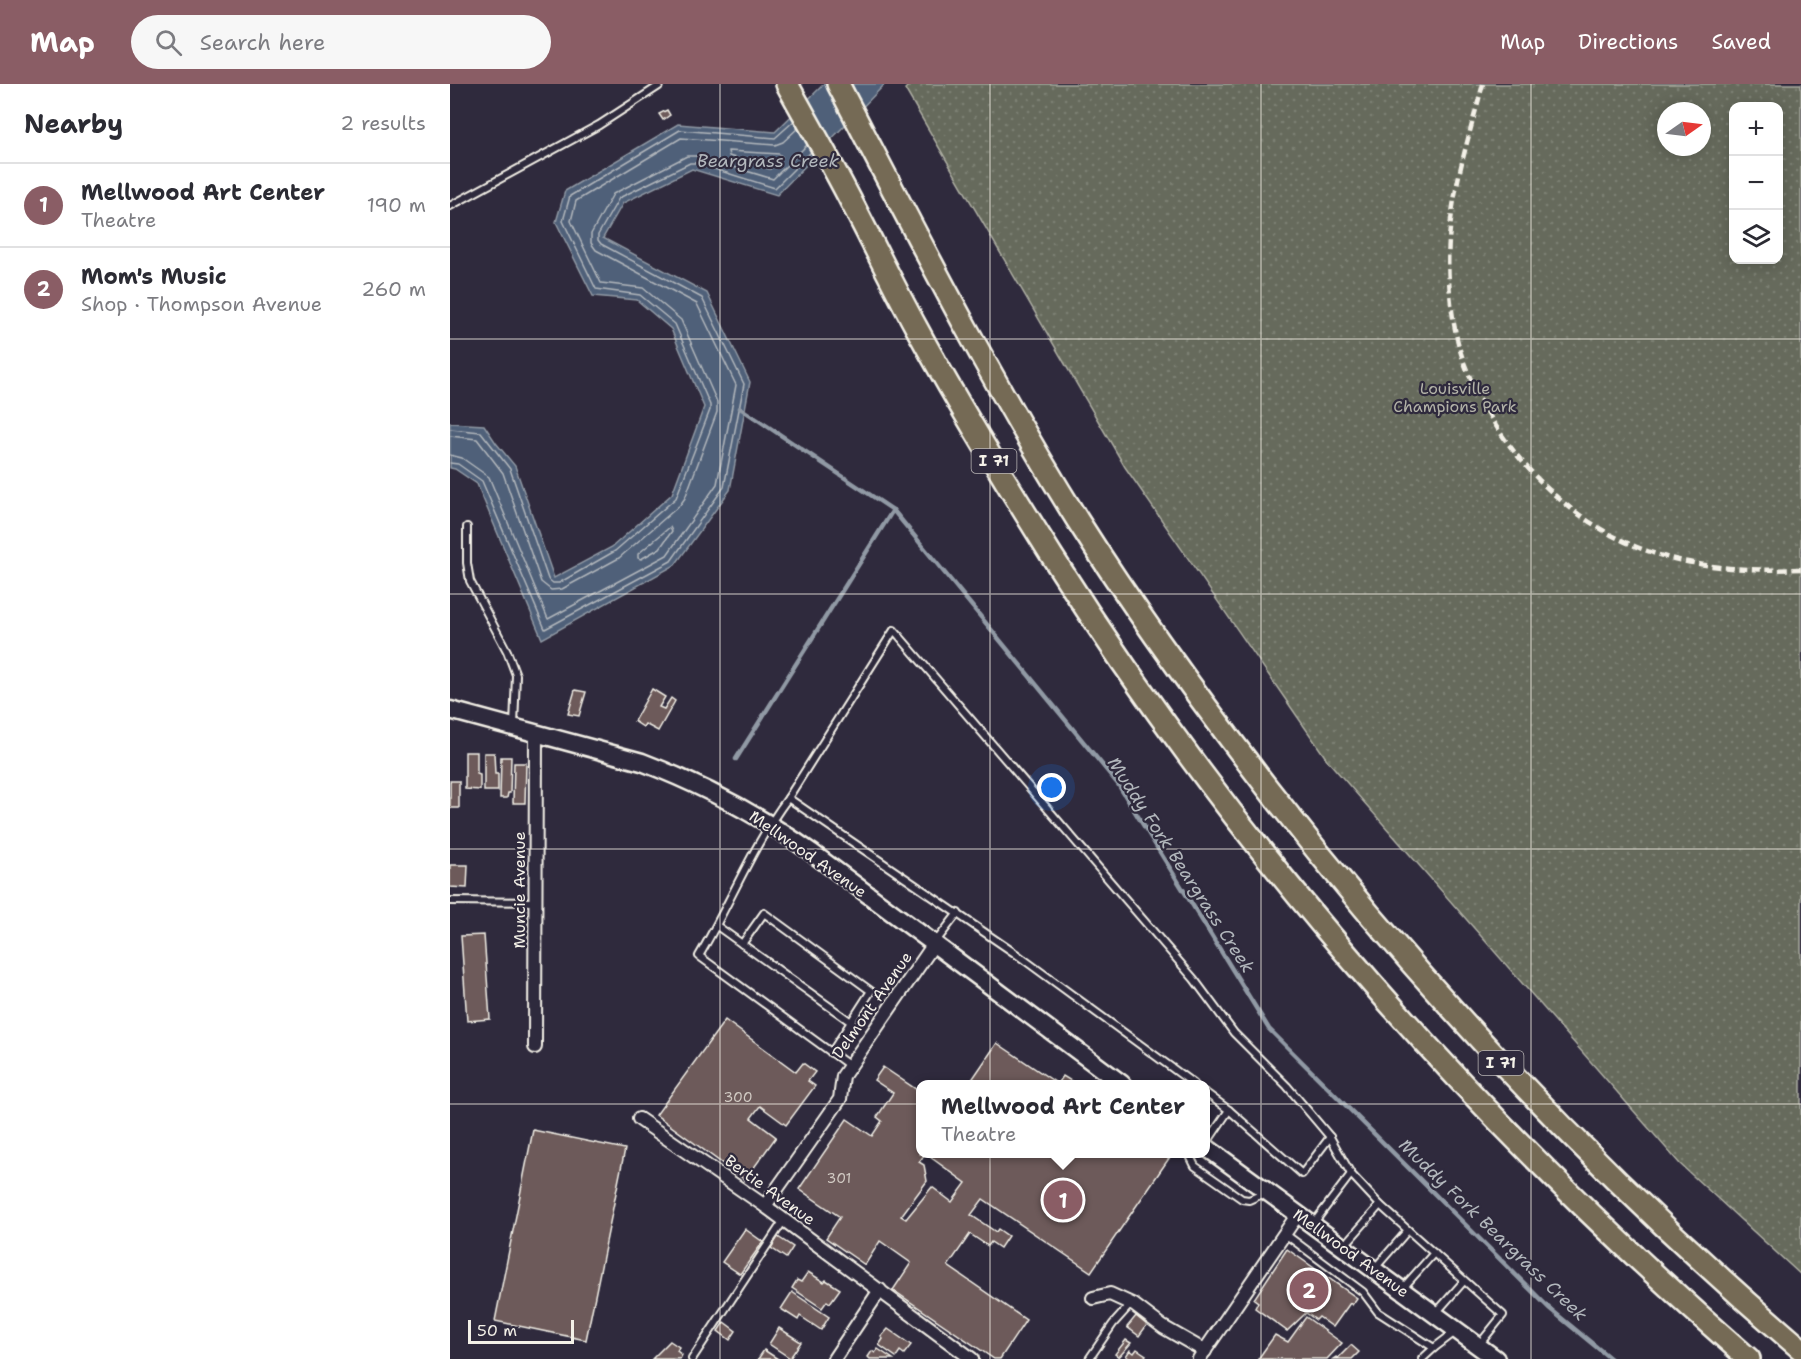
<!DOCTYPE html>
<html lang="en">
<head>
<meta charset="utf-8">
<style>
	body { margin:0; font-family:"Shantell Sans",sans-serif; background:#f7f7f7; color:#2b2b33 }
	.controls { position:absolute; right:18px; top:18px; display:grid; overflow:hidden; border-radius:12px; box-shadow:0 3px 15px #0003 }
	.controls button { width:54px; height:54px; display:grid; place-items:center; padding:0; border:0; border-bottom:2px solid #e1e1e2; background:#fff; color:#2b2b33; font:30px sans-serif }
	.compass { position:absolute; left:1207px; top:18px; width:54px; height:54px; border-radius:50%; background:#fff; box-shadow:0 3px 15px #0003; rotate:76deg }
	.scale { position:absolute; left:18px; bottom:15px; width:106px; box-sizing:border-box; padding-left:6px; border:3px solid #f4f1e8; border-top:0; font-size:16px; line-height:21px; white-space:nowrap; color:#f4f1e8; -webkit-text-stroke:4px #2f2a3d; paint-order:stroke }
	.you { position:absolute; left:602px; top:704px; width:21px; height:21px; margin:-15px; border:4px solid #fff; border-radius:50%; background:#1a73e8; box-shadow:0 0 0 9px #1a73e833 }
	.badge { display:grid; place-items:center; width:39px; height:39px; border-radius:50%; background:#8a5d65; color:#fff; font-size:20px; font-weight:700 }
	.pin { position:absolute; translate:-50% -50%; border:3px solid #fff; box-shadow:0 2px 6px #0006 }
	.popup { position:absolute; left:466px; top:996px; width:294px; height:78px; box-sizing:border-box; display:grid; place-content:center; border-radius:12px; background:#fff; filter:drop-shadow(0 2px 4px #0005); font-size:20px; white-space:nowrap; color:#7c7c81 }
	.popup b { font-size:22px; color:#2b2b33 }
	.popup::after { content:''; position:absolute; left:50%; top:100%; margin-left:-12px; border:12px solid transparent; border-top-color:#fff }
	.list { margin:0; padding:0; list-style:none }
	h2 { display:flex; justify-content:space-between; align-items:center; height:78px; margin:0; padding:0 24px; font-size:26px }
	h2 small { font-size:20px; font-weight:400; color:#7c7c81 }
	.list li { display:grid; grid-template-columns:39px 1fr auto; gap:18px; align-items:center; box-sizing:border-box; height:84px; padding:0 24px; border-top:2px solid #e1e1e2 }
	.list b { display:block; font-size:22px; white-space:nowrap }
	.list p { margin:0; font-size:20px; white-space:nowrap; color:#7c7c81 }
	.list em { font-size:20px; font-style:normal; color:#7c7c81 }
	.icon { flex:none; width:33px; height:33px; fill:none; stroke:currentColor; stroke-width:2; stroke-linecap:round; stroke-linejoin:round }
	.map { position:relative; flex:none; width:1351px; height:1275px; overflow:hidden }
	header { display:flex; align-items:center; gap:36px; box-sizing:border-box; height:84px; padding:0 30px; background:#8a5d65; color:#fff }
	header strong { font-size:28px }
	nav { display:flex; gap:33px; margin-inline-start:auto; font-size:21px }
	.search { width:420px; height:54px; background:#f7f7f7; display:flex; align-items:center; gap:15px; box-sizing:border-box; padding:0 21px; border-radius:33px; color:#7c7c81; font-size:22px }
	main { display:flex }
	aside { flex:1; background:#fff }
	.map>svg:first-child { display:block }
</style>
</head>
<body>
<header>
<strong>Map</strong>
<div class="search"><svg class="icon" aria-label="search" viewBox="0 0 24 24"><circle cx="10" cy="10" r="6"/><path d="M15 15l6 6"/></svg>Search here</div>
<nav><a>Map</a><a>Directions</a><a>Saved</a></nav>
</header>
<main>
<aside>
<h2>Nearby<small>2 results</small></h2>
<ul class="list">
<li><span class="badge">1</span><div><b>Mellwood Art Center</b><p>Theatre</p></div><em>190 m</em></li>
<li><span class="badge">2</span><div><b>Mom's Music</b><p>Shop · Thompson Avenue</p></div><em>260 m</em></li>
</ul>
</aside>
<div class="map">
<svg width="1351" height="1275" viewBox="0 0 1351 1275">
	<defs>
		<pattern id="park-dots" width="8" height="8" patternUnits="userSpaceOnUse" patternTransform="scale(1.5)"><rect width="8" height="8" fill="#666a5c"/><path d="M2 2h.1M6 6h.1" fill="none" stroke="#7c8073" stroke-width="1.8" stroke-linecap="round"/></pattern>
	</defs>
	<rect width="100%" height="100%" fill="#2f2a3d"/>
	<filter id="ink" filterUnits="userSpaceOnUse"><feTurbulence type="fractalNoise" baseFrequency=".0167" numOctaves="2"/><feDisplacementMap in="SourceGraphic" scale="12" xChannelSelector="R" yChannelSelector="G"/><feConvolveMatrix kernelMatrix="1 2 1 2 8 2 1 2 1" color-interpolation-filters="sRGB"/></filter>
	<g filter="url(#ink)">
		<path fill="url(#park-dots)" stroke="#adaea2" stroke-width="1.5" fill-rule="evenodd" d="M460 0H1351V1191L1230 1080 878 677 675 383 455 5ZM1284 22H1328V176H1284ZM1216 27H1252V63H1216Z"/>
		<polygon fill="#4f6079" stroke="#919aa5" stroke-width="1.5" points="374,0 435,0 327,111 242,85 173,119 153,154 257,209 300,298 280,406 225,481 92,555 27,400 5,385 0,384 0,339 34,341 46,359 65,382 104,494 162,463 222,410 254,323 221,245 187,216 143,212 106,138 115,107 228,40 325,48"/>
		<g fill="none" stroke-linecap="round" stroke-linejoin="round">
			<g stroke="#b2b7bc" stroke-width="1.5">
				<polygon points="278,67 329,70 332,73 320,85 279,72"/>
				<polyline points="0,345 31,348 60,385 98,495 103,499 109,499 165,467 226,414 260,326 260,321 225,240 190,211 146,205 113,137 120,112 230,46 325,54 344,37"/>
				<polyline points="0,352 27,355 53,389 91,498 101,506 112,505 169,474 230,421 235,414 267,328 267,318 231,236 193,204 151,199 121,137 126,117 231,54 325,61 333,58 348,44"/>
				<polyline points="0,371 12,374 39,393 98,535 217,471 267,400 286,301 247,220 146,166 141,159 141,150 163,110 237,72 246,72 323,95 357,61"/>
				<polyline points="0,379 8,380 32,397 95,545 221,477 274,403 294,300 252,214 151,160 148,156 148,151 169,114 240,79 245,79 325,104 361,68"/>
				<polygon points="220,443 222,447 210,464 191,475 188,474 188,470"/>
			</g>
			<g stroke="#919aa5" stroke-width="4.5">
				<polyline points="290,324 443,426 668,700 819,945 1099,1224 1161,1275"/>
				<polyline points="286,675 443,426"/>
			</g>
		</g>
		<g fill="#6d5a5a" stroke="#f4f1e8" stroke-width="1.5">
			<polygon points="217,26 220,31 213,36 209,30"/>
			<polygon points="202,605 215,613 209,623 214,625 221,614 225,617 208,647 195,640 193,643 184,637"/>
			<polygon points="125,606 136,608 129,632 118,630"/>
			<polygon points="15,668 27,668 27,690 30,691 30,706 15,705"/>
			<polygon points="34,669 44,669 45,690 48,690 48,707 34,707"/>
			<polygon points="51,673 61,673 60,709 58,709 57,714 50,714"/>
			<polygon points="64,679 76,679 75,719 63,719"/>
			<rect x="0" y="697" width="9" height="27"/>
			<polygon points="0,781 18,781 17,804 0,803"/>
			<polygon points="34,851 40,935 17,937 11,852"/>
			<polygon points="275,936 346,988 353,979 365,988 358,997 365,1002 336,1041 310,1022 301,1034 326,1053 295,1096 206,1031"/>
			<polygon points="547,959 608,1000 613,992 626,1000 519,1000"/>
			<polygon points="433,983 470,1008 470,1034 467,1040 470,1043 470,1070 475,1070 469,1078 474,1081 477,1097 451,1132 456,1135 482,1103 502,1118 516,1099 476,1070 722,1070 641,1188 533,1115 521,1131 546,1148 548,1145 558,1152 550,1164 541,1158 538,1162 520,1150 498,1182 576,1236 550,1275 544,1275 443,1206 461,1179 430,1157 415,1181 376,1154 390,1133 349,1105 397,1035 422,1052 432,1037 427,1033 443,1009 424,996"/>
			<polygon points="83,1046 175,1065 136,1256 45,1237"/>
			<polygon points="295,1145 313,1158 290,1190 272,1178"/>
			<polygon points="328,1153 343,1163 336,1174 321,1164"/>
			<polygon points="837,1165 907,1214 902,1221 900,1219 883,1243 869,1233 866,1236 856,1229 837,1247 805,1224 808,1218 804,1215"/>
			<polygon points="358,1188 374,1198 376,1196 390,1205 380,1219 377,1217 372,1224 342,1204 347,1196 351,1198"/>
			<polygon points="342,1208 379,1233 371,1246 350,1232 348,1236 331,1225"/>
			<polygon points="686,1232 697,1241 689,1252 677,1243"/>
			<polygon points="856,1233 892,1259 877,1275 808,1275 825,1251 838,1258"/>
			<polygon points="274,1238 286,1247 280,1256 268,1247"/>
			<polygon points="329,1244 351,1258 340,1274 319,1260"/>
			<polygon points="438,1245 461,1261 454,1270 450,1267 446,1273 429,1261 433,1255 431,1253"/>
			<polygon points="676,1256 681,1259 669,1273 665,1270"/>
			<polygon points="220,1257 229,1263 227,1267 232,1271 230,1275 202,1275"/>
			<polygon points="901,1261 909,1268 902,1275 883,1275 886,1273 888,1274"/>
			<polygon points="428,1265 443,1275 420,1275 418,1273 422,1267 425,1269"/>
			<polygon points="687,1265 696,1271 693,1275 680,1275 676,1272 680,1266 684,1269"/>
			<polygon points="314,1266 328,1275 308,1275"/>
		</g>
		<g fill="none" stroke-linecap="round" stroke-linejoin="round">
			<g stroke="#f4f1e8" stroke-width="10">
				<g id="lane">
					<polyline points="0,122 149,41 209,2"/>
					<polyline points="17,443 17,479 20,497 57,567 66,591 64,642"/>
					<polyline points="338,714 444,546 744,895 784,949 837,1002 880,1053 901,1090 930,1121 1053,1231 1028,1262"/>
					<polyline points="0,817 85,818"/>
					<polyline points="267,842 401,938 381,969"/>
					<polyline points="292,860 314,829 421,907 401,938"/>
					<polyline points="484,860 508,829"/>
					<path d="M400 982 249 872C280 820 302 762 338 714L569 872 744 1000"/>
					<polyline points="756,1009 779,1026 852,1090 880,1053"/>
					<polyline points="756,1060 779,1026"/>
					<polyline points="742,1070 741,1074 745,1082 792,1115 799,1116 815,1109"/>
					<polyline points="863,1140 901,1090"/>
					<polyline points="835,1150 913,1208 928,1228 984,1264 1005,1248"/>
					<polyline points="895,1161 930,1121"/>
					<polyline points="925,1184 958,1146"/>
					<polyline points="952,1205 984,1169"/>
					<polyline points="985,1230 1014,1197"/>
					<polyline points="242,1275 334,1136"/>
					<polyline points="639,1275 663,1240 681,1220"/>
					<polyline points="972,1275 984,1264"/>
				</g>
			</g>
			<g stroke="#f4f1e8" stroke-width="16">
				<g id="street">
					<polyline points="85,963 86,649"/>
					<polyline points="189,1035 315,1122 522,1275"/>
					<polyline points="315,1122 390,1015 393,992 484,860"/>
					<polyline points="643,1214 660,1210 684,1221 713,1243 755,1267"/>
					<polyline points="384,1275 430,1206"/>
					<polyline points="749,1275 848,1130"/>
				</g>
			</g>
			<g stroke="#f4f1e8" stroke-width="21">
				<g id="secondary">
					<path d="M0 626 192 678C252 701 309 731 361 768L672 1000"/>
					<polyline points="756,1063 1046,1275"/>
				</g>
			</g>
			<g stroke="#f4f1e8" stroke-width="26">
				<g id="highway">
					<path d="M337 0C359 40 382 80 403 121 424 161 444 203 466 243 508 321 555 397 602 472 792 772 1031 1042 1299 1275"/>
					<path d="M388 0C465 148 540 296 628 437 687 530 752 619 819 706 977 910 1155 1097 1351 1265"/>
				</g>
			</g>
			<use href="#lane" stroke="#2f2a3d" stroke-width="6"/>
			<use href="#street" stroke="#2f2a3d" stroke-width="12"/>
			<use href="#secondary" stroke="#2f2a3d" stroke-width="16"/>
			<use href="#highway" stroke="#756a55" stroke-width="21"/>
			<path stroke="#f4f1e8" stroke-width="4.5" stroke-dasharray="9 4.5" stroke-linecap="butt" d="M1033 0C1016 63 994 130 999 197 1001 225 1005 255 1015 281 1050 372 1128 452 1224 475 1266 485 1308 487 1351 485"/>
		</g>
	</g>
	<path fill="none" stroke="#f4f1e8" stroke-width="1.5" stroke-opacity="0.55" d="M270 0V1275M540 0V1275M811 0V1275M1081 0V1275M0 255H1351M0 510H1351M0 765H1351M0 1020H1351"/>
	<g text-anchor="middle" dominant-baseline="central" stroke-width="4.5" stroke-linejoin="round" paint-order="stroke">
		<g font-size="14" fill="#d2cbc4">
			<text x="288" y="1013">300</text>
			<text x="389" y="1094">301</text>
		</g>
		<g fill="#2f2a3d" stroke="#b9b5b5" stroke-width="1.5">
			<rect x="521.5" y="365" width="45" height="24" rx="4.5"/>
			<rect x="1028.5" y="967" width="45" height="24" rx="4.5"/>
		</g>
		<g font-size="15" font-weight="bold" fill="#f4f1e8">
			<text x="544" y="377">I 71</text>
			<text x="1051" y="979">I 71</text>
		</g>
		<g font-size="16" fill="#b4b4a9" stroke="#2f2a3d">
			<text x="1005" y="304">Louisville<tspan x="1005" dy="18">Champions Park</tspan></text>
		</g>
		<g font-size="16" fill="#f4f1e8" stroke="#2f2a3d">
			<text transform="translate(358 770) rotate(35)">Mellwood Avenue</text>
			<text transform="translate(69 806) rotate(-90)">Muncie Avenue</text>
			<text transform="translate(422 921) rotate(-55)">Delmont Avenue</text>
			<text transform="translate(320 1106) rotate(36)">Bertie Avenue</text>
			<text transform="translate(901 1169) rotate(36)">Mellwood Avenue</text>
		</g>
		<g font-size="18" font-style="italic" fill="#b2b7bc" stroke="#2f2a3d">
			<text x="318" y="77">Beargrass Creek</text>
			<text transform="translate(731 781) rotate(57)">Muddy Fork Beargrass Creek</text>
			<text transform="translate(1043 1146) rotate(44)">Muddy Fork Beargrass Creek</text>
		</g>
	</g>
</svg>
<div class="controls">
<button>+</button>
<button>−</button>
<button><svg class="icon" aria-label="layers" viewBox="0 0 24 24"><path d="M12 4l9 5-9 5-9-5zM3 14l9 5 9-5"/></svg></button>
</div>
<svg class="compass" viewBox="-18 -18 36 36"><path d="M0-13l5 13h-10z" fill="#e53935"/><path d="M0 13l5-13h-10z" fill="#7c7c81"/></svg>
<div class="scale">50 m</div>
<div class="you"></div>
<div class="pin badge" style="left:613px;top:1116px">1</div>
<div class="popup"><b>Mellwood Art Center</b>Theatre</div>
<div class="pin badge" style="left:859px;top:1206px">2</div>
</div>
</main>
</body>
</html>
